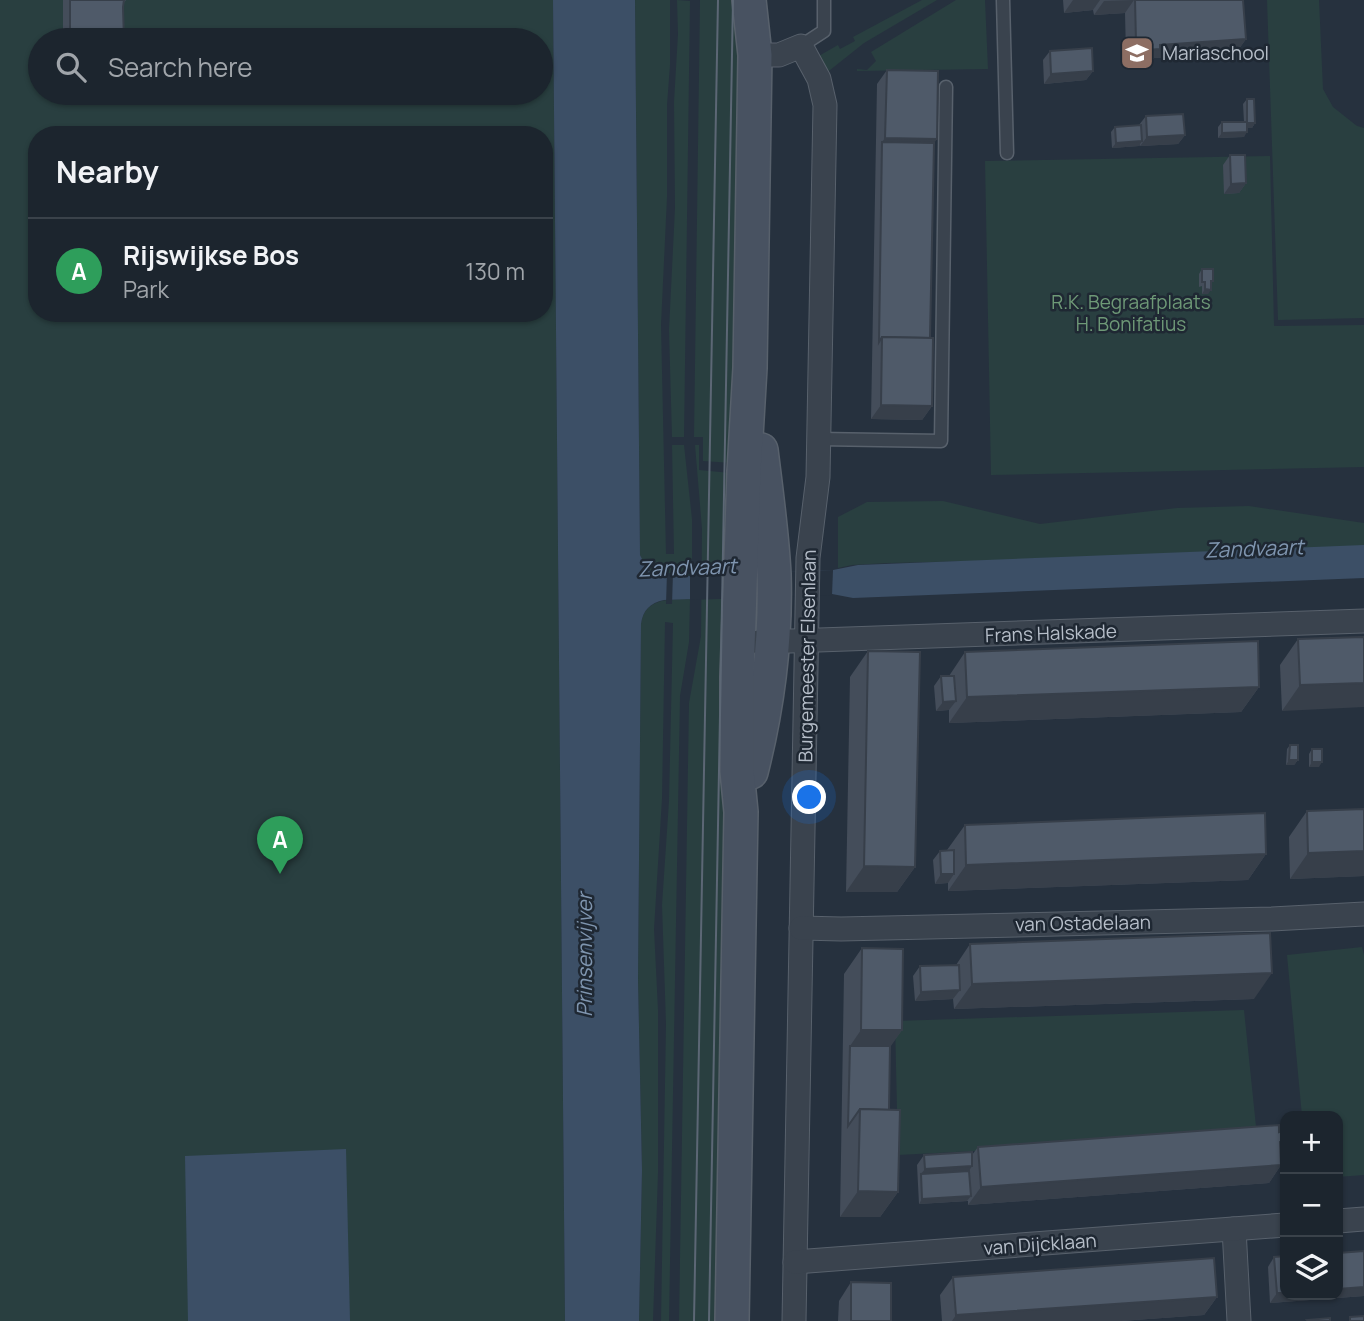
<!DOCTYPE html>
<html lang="en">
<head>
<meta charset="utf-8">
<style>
	body { margin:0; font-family:Manrope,sans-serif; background:#29313a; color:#f1f3f6 }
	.controls { position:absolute; right:21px; bottom:21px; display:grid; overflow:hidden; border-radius:14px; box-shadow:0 2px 5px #0004 }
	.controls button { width:63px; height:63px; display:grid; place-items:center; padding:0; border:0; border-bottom:2px solid #3a424a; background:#1c252e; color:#f1f3f6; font:35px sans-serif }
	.you { position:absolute; left:810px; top:798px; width:24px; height:24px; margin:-18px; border:5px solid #fff; border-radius:50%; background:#1a73e8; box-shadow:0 0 0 10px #1a73e833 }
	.badge { display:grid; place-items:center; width:46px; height:46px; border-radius:50%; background:#bca0f2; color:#fff; font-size:23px; font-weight:700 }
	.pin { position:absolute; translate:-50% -58px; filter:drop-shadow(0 2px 4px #0008) }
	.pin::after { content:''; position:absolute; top:37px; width:24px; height:21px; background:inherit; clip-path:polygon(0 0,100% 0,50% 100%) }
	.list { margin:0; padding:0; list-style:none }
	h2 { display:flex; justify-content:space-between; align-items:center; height:91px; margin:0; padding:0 28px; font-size:30px }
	h2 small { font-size:23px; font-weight:400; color:#a0a5aa }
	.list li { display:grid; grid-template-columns:46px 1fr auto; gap:21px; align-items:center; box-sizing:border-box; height:105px; padding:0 28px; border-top:2px solid #3a424a }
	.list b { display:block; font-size:26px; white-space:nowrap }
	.list p { margin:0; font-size:23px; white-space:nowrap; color:#a0a5aa }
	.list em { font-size:23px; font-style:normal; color:#a0a5aa }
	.icon { flex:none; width:38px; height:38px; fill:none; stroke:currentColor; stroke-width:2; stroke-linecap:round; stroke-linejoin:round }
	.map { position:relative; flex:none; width:1364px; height:1321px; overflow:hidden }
	.search { position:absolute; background:#1c252e; box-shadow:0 2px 5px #0004; left:28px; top:28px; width:525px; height:77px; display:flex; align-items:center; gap:18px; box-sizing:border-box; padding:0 24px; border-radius:38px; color:#a0a5aa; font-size:26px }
	.panel { position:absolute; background:#1c252e; box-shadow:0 2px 5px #0004; left:28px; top:126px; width:525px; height:196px; border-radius:28px }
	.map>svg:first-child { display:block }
</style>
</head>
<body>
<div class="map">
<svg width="1364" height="1321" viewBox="0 0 1364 1321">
	<rect width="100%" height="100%" fill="#26313e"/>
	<g fill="#293f40" fill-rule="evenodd">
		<path d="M0 0H553L565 1321H0ZM40 40H541V93H40ZM37 135H544V313H37Z"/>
		<path d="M635 0H670V65L667 105V197L661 325 666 554H674L672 445H684L692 519V576C669 577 648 580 640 555Z"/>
		<polygon points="677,0 690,1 684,437 672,437 669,330 675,208 674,102 678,34"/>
		<polygon points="700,0 742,0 732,463 703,461 703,437 694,437"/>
		<polygon points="922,0 937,0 864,43 825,74 817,57 838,45 840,49 855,41 853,37"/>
		<polygon points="956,0 985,0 988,69 857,71 857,69 867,70 876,61 871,52"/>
		<polygon points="1267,0 1319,0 1323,89 1333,107 1357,126 1364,128 1364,318 1278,320"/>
		<polygon points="1270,156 1274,326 1364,325 1364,467 991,475 985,161"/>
		<polygon points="695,445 699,445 699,470 731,473 717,1321 679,1321 689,703 701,636 702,529"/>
		<polygon points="943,501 1040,524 1177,508 1249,506 1364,523 1364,547 1148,557 888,563 852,565 838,568 838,517 867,502"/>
		<path d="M690 599 689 642 680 696 669 1321H661L666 1024 662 905 669 801 673 623 665 622 662 799 654 929 658 1010V1173L653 1321H639L642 1170 638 980 641 624C645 597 669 600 690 599Z"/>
		<polygon points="1362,947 1364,955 1364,1175 1338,1177 1338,1116 1302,1116 1287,955"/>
		<polygon points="1244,1010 1257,1136 898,1155 895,1021"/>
	</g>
	<g fill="#3c4f66">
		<path d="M553 0H635L640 555 648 571 665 577 833 570 858 565 1364 545V578L853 598 832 594 664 600C650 603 643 610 641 624L638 980 642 1170 639 1321H565Z"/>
		<polygon points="346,1149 350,1321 188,1321 185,1156"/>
	</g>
	<g fill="#26313e">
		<polygon points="833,570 832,595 690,600 690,575"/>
		<polygon points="667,573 673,573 672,604 666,604"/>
	</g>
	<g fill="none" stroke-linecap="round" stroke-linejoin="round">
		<g stroke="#58616c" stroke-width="15">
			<g id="lane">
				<polyline points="1003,0 1007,153"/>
				<polyline points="801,46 824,31 824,0"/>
				<polyline points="819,439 941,441 946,87"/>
			</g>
		</g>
		<g stroke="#58616c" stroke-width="25">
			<g id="street">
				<polyline points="755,55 779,55 801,46 819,79 825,105 818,477 808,558 794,1321"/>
				<polyline points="759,642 1364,621"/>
				<polyline points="801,928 841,929 1272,919 1364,914"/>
				<polyline points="1338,1221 1364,1219"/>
				<polyline points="1234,1229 1239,1321"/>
				<polyline points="795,1262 1285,1225"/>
			</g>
		</g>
		<g stroke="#58616c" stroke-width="36">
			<g id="secondary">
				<path d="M751 772C767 709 776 639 774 574 772 533 766 491 761 450"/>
				<polyline points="732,1321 741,812 737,771 737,677 744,471 750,368 755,55 749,0"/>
			</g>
		</g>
		<use href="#lane" stroke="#3a434e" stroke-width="12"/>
		<use href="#street" stroke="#3a434e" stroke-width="23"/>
		<use href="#secondary" stroke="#485261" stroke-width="33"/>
		<g stroke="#5c6775" stroke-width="2">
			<polyline points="694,1321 718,0"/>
			<polyline points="709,1321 733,0"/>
		</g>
	</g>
	<g fill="#444d5a">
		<polygon points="63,0 126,0 123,4 124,40 63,40"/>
		<polygon points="1063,0 1243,0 1246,39 1236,53 1154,58 1150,63 1137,64 1137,54 1126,55 1125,13 1094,15 1093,10 1064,13"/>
		<polygon points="199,32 222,40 196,40 196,37"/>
		<polygon points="1050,51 1093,71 1086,80 1044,84 1043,60"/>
		<polygon points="887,70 934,143 930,338 932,406 922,420 871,419 877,84"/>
		<polygon points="1247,99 1255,123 1252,128 1247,128 1244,137 1218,138 1218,127 1222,122 1244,122 1243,104"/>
		<polygon points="1146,116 1185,135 1178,144 1140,146 1140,145 1139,146 1112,148 1111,132 1115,127 1139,125"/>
		<polygon points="1230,155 1246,183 1239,193 1224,194 1223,165"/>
		<polygon points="1202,269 1211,284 1208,294 1202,294 1202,286 1199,287 1199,274"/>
		<polygon points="1364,637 1282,711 1280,665 1298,639"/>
		<polygon points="868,651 915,867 897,892 846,892 850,677"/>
		<polygon points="965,652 1259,687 1241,712 949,723 949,710 936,711 934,686 941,676 949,676"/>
		<polygon points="1290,745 1298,760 1294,765 1286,765 1287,749"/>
		<polygon points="1312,749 1319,767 1309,767 1309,754"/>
		<polygon points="1364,809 1364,876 1290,879 1289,837 1307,811"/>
		<polygon points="965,825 1266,854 1248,880 948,891 948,883 935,884 933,860 940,851 947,850"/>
		<polygon points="970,944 1254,999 954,1009 953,999 915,1001 913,976 920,966 956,965"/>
		<polygon points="862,948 902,1030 890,1046 889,1110 898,1192 880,1217 840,1217 844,974"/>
		<polygon points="1280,1145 1281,1165 1269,1183 968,1205 968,1201 919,1204 917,1165 924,1155 972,1155 978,1147"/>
		<polygon points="1364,1251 1364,1296 1270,1303 1268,1267 1274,1257"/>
		<polygon points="953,1277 1217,1297 1204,1315 1121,1321 942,1321 940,1295"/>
		<polygon points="851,1282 891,1321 838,1321 839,1301"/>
	</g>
	<g fill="#373f4a">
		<polygon points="1073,0 1100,0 1093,10 1064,13"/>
		<polygon points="1134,0 1125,13 1094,15 1104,1"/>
		<polygon points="1246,39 1236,53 1154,58 1150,63 1137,64 1147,50 1160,45"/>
		<polygon points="1146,40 1137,54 1126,55 1136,41"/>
		<polygon points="1093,71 1086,80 1044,84 1051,74"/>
		<polygon points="1247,123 1255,123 1252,128 1244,128"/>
		<polygon points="1247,132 1244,137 1218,138 1222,133"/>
		<polygon points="1185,135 1178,144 1140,146 1147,137"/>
		<polygon points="885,138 937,139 927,153 882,142"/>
		<polygon points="1142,141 1139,146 1112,148 1116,143"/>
		<polygon points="1246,183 1239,193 1224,194 1231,184"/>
		<polygon points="1205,289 1211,290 1208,294 1202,294"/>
		<polygon points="881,405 932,406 922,420 871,419"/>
		<polygon points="1364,683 1364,707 1282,711 1300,685"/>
		<polygon points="1259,687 1241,712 949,723 967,697"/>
		<polygon points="956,701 949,710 936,711 943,702"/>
		<polygon points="1289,760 1298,760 1294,765 1286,765"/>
		<polygon points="1312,762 1322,762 1319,767 1309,767"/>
		<polygon points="1364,851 1364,876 1290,879 1308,853"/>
		<polygon points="1266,854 1248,880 948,891 966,865"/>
		<polygon points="864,866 915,867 897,892 846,892"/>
		<polygon points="941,874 954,874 948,883 935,884"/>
		<polygon points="1272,973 1254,999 954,1009 972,984"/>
		<polygon points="960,990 953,999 915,1001 921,992"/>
		<polygon points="861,1030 902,1030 884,1056 850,1046"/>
		<polygon points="1281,1165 1269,1183 968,1205 981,1187"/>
		<polygon points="972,1166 966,1176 921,1174 925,1169"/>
		<polygon points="858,1191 898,1192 880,1217 840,1217"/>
		<polygon points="971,1196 967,1201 919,1204 922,1199"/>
		<polygon points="1364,1287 1364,1296 1270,1303 1277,1293 1285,1293 1285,1295 1338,1295 1338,1289"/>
		<polygon points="1217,1297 1204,1315 1121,1321 952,1321 956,1315"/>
	</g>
	<g fill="#4f5a69" stroke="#373f4a" stroke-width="2">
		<polygon points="70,0 124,0 123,7 124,40 70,40"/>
		<polygon points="1135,0 1243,0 1246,39 1160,45 1160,49 1147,50 1146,40 1136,41"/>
		<polygon points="221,30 222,40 200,40 199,32"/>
		<polygon points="1092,48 1093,71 1051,74 1050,51"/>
		<polygon points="887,70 938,71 937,139 885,138"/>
		<polygon points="1247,99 1254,99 1255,123 1247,123 1247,132 1222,133 1222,122 1247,122"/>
		<polygon points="1183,114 1185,135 1147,137 1146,116"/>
		<polygon points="1141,125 1142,141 1116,143 1115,127"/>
		<polygon points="882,142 934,143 930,338 882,337 879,342"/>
		<polygon points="1230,155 1245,155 1246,183 1231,184"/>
		<polygon points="1202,269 1213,269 1213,281 1211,281 1211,290 1205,289 1205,282 1202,282"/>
		<polygon points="882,337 933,338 932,406 881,405"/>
		<polygon points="1364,637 1364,683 1300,685 1298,639"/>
		<polygon points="1258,641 1259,687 967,697 965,652"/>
		<polygon points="868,651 920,652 915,867 864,866"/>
		<polygon points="941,676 954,676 956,701 943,702"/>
		<polygon points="1290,745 1298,745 1298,760 1289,760"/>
		<rect x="1312" y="749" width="10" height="13"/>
		<polygon points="1364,809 1364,851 1308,853 1307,811"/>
		<polygon points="1265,813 1266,854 966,865 965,825"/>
		<polygon points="954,850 954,874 941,874 940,851"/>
		<polygon points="1270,933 1272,973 972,984 970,944"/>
		<polygon points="862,948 903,949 902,1030 861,1030"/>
		<polygon points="959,965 960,990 921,992 920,966"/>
		<polygon points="850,1046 890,1046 889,1110 860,1109 848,1126"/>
		<polygon points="860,1109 900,1110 898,1192 858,1191"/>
		<polygon points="1279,1125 1279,1132 1282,1131 1283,1141 1280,1142 1281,1165 981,1187 978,1147"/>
		<polygon points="972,1152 972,1166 925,1169 924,1155"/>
		<polygon points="969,1171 971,1196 922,1199 921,1174"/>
		<polygon points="1364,1251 1364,1287 1338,1289 1338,1253"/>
		<polygon points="1285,1256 1285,1293 1277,1293 1274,1257"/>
		<polygon points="1214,1258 1217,1297 956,1315 953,1277"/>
		<polygon points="851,1282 891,1283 891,1321 851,1321"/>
		<polygon points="1364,1316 1364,1321 1350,1321 1350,1317"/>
		<polygon points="1330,1318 1330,1321 1308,1321 1307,1320"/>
	</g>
	<defs>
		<g id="school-square" transform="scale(1.75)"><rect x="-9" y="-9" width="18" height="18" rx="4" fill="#8d6e63" stroke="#1f2833"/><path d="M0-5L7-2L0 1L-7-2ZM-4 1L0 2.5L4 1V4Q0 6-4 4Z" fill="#fff"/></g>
	</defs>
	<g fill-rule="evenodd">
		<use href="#school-square" x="1137" y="53"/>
	</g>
	<g text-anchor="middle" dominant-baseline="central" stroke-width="5" stroke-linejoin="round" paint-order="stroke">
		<g font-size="19" fill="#b6bec9" stroke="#1f2833" text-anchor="start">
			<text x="1162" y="53">Mariaschool</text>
		</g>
		<g font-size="19" fill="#6e9977" stroke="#1f2833">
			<text x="1131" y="302">R.K. Begraafplaats<tspan x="1131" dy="22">H. Bonifatius</tspan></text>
		</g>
		<g font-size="19" fill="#b6bec9" stroke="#1f2833">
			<text transform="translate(1051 633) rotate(-2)">Frans Halskade</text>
			<text transform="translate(807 656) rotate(-89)">Burgemeester Elsenlaan</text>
			<text transform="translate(1083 923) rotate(-1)">van Ostadelaan</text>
			<text transform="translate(1040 1244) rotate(-4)">van Dijcklaan</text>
		</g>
		<g font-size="21" font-style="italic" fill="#7f95af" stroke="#1f2833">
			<text transform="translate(1254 548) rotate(-2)">Zandvaart</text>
			<text transform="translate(687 567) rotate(-2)">Zandvaart</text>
			<text transform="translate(584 955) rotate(-90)">Prinsenvijver</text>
		</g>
	</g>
</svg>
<div class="controls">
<button>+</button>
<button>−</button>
<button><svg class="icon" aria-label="layers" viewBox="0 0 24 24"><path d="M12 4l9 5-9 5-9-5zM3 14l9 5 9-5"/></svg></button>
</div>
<div class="you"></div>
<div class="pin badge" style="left:280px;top:874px;background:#2e9e5b">A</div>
<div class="search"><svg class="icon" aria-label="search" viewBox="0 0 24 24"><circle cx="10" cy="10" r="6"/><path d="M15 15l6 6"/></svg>Search here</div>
<section class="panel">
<h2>Nearby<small></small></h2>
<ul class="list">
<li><span class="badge" style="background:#2e9e5b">A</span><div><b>Rijswijkse Bos</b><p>Park</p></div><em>130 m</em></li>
</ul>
</section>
</div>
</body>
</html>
